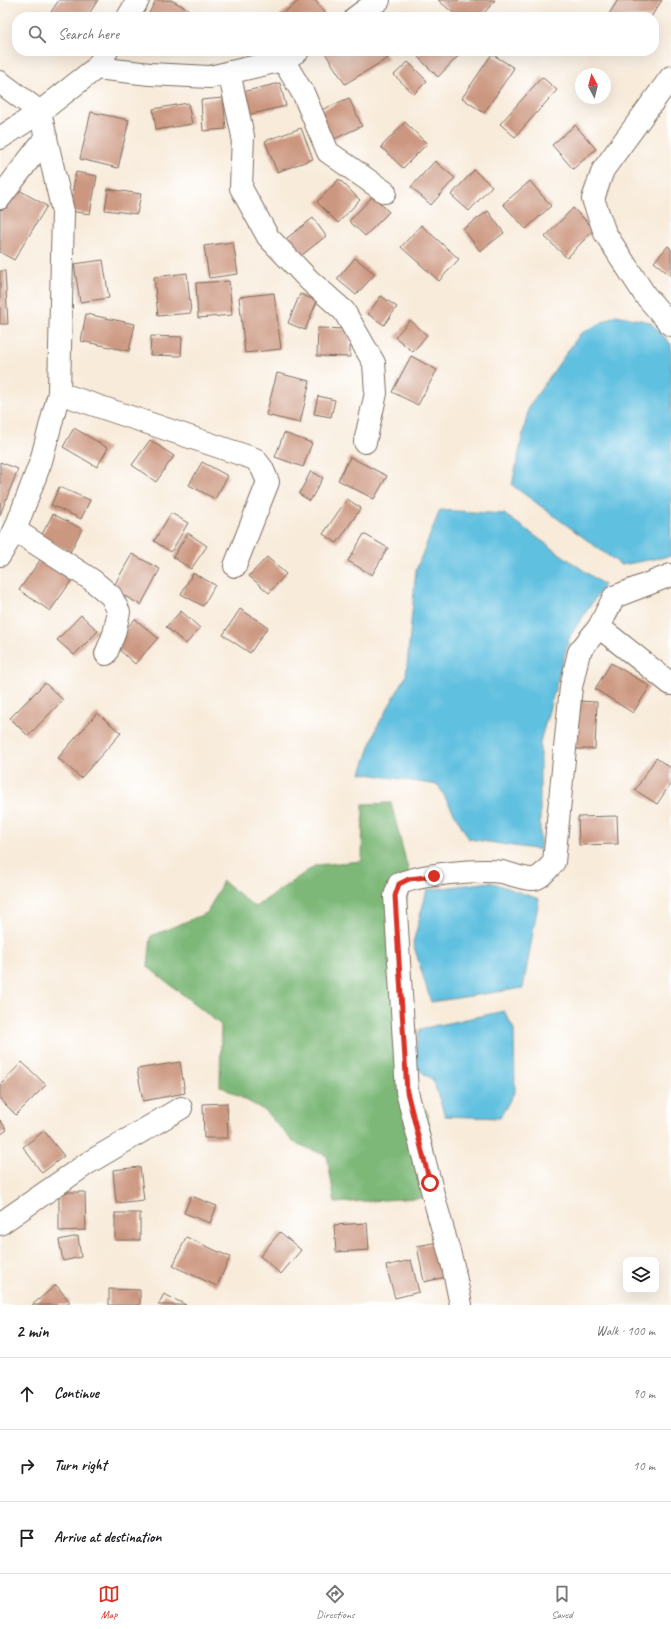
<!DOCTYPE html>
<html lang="en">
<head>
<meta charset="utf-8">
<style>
	body { margin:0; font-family:Caveat,sans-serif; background:#f6f6f6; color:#202124 }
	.controls { position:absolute; right:12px; bottom:12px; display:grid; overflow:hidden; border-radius:8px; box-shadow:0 4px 16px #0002 }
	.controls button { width:36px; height:36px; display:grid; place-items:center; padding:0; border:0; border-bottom:1px solid #e0e0e0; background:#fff; color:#202124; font:20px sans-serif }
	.compass { position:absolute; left:575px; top:68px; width:36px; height:36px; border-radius:50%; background:#fff; box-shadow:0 4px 16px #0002; rotate:353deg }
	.stop { position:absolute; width:12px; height:12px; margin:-9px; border:3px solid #d93025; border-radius:50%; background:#fff }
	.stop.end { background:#d93025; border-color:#fff; box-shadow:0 1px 4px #0008 }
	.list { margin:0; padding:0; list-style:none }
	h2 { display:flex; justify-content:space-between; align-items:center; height:52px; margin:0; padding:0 16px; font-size:17px }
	h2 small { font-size:13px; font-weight:400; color:#757577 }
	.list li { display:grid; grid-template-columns:26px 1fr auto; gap:12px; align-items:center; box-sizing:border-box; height:72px; padding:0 16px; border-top:1px solid #e0e0e0 }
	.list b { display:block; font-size:15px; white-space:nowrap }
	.list em { font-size:13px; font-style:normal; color:#757577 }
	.icon { flex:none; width:22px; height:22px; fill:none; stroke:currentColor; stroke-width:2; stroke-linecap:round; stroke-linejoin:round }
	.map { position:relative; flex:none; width:671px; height:1305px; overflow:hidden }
	.search { position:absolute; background:#fff; box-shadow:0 4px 16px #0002; left:12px; right:12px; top:12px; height:44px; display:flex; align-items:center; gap:10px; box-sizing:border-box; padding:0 14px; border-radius:16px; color:#757577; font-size:15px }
	.sheet { height:268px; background:#fff }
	nav { display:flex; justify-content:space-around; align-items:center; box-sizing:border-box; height:56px; border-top:1px solid #e0e0e0; background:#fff; font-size:11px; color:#757577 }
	nav a { display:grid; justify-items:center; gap:2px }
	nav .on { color:#d93025 }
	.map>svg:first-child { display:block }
</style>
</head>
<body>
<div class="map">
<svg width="671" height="1305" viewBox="0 0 671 1305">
	<rect width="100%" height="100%" fill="#fff"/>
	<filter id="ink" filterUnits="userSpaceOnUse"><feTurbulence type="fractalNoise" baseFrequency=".025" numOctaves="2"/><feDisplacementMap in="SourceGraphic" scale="8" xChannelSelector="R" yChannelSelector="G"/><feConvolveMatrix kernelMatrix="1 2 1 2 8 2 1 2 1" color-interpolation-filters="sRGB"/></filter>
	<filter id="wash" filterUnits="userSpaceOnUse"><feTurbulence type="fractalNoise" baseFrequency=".012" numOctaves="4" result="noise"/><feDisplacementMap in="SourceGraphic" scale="16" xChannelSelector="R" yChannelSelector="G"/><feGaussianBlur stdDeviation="0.9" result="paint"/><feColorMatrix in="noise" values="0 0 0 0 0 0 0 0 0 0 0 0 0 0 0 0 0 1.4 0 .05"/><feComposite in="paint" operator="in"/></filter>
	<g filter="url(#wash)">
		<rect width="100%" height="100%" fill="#f8ebda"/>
		<polygon fill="#7db878" stroke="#5c714b" points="391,803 411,881 393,955 398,1067 428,1114 435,1197 335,1203 327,1156 293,1142 264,1110 220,1086 221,1025 148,967 151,936 207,913 223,881 255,907 316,865 362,861 363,804"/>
		<g fill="#61c0e0" stroke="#4e757f">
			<polygon points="616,315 650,322 671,344 671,556 621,565 512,485 529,406 580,334"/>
			<polygon points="440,510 504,514 604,585 570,636 540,742 540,850 469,839 438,785 361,773 377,727 406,676 416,570"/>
			<polygon points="490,882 539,899 523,988 431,1002 413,943 427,890"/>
			<polygon points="504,1011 514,1029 515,1091 500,1118 445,1116 433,1080 412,1065 420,1029"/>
		</g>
		<g id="blocks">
			<g fill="#cc9780">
				<polygon points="59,0 98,0 87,17 59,17 51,12"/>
				<polygon points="156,0 171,0 188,9 183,17 147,17"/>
				<polygon points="300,0 315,0 325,13 320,17 280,17 279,16"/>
				<polygon points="438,0 495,0 481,17 458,17"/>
				<polygon points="618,0 662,0 651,17 607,17"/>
				<polygon points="327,51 383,51 388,58 345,84 325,53"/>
				<polygon points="422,51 463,51 438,77 417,56"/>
				<polygon points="492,54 514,68 484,113 462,98"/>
				<polygon points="408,62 427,81 414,94 394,75"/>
				<polygon points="542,77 557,90 515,137 500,124"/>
				<polygon points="280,83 286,106 243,116 238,93"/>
				<polygon points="223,98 226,129 203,131 201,100"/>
				<polygon points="349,98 362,126 332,140 319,111"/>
				<polygon points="188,103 192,124 156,130 153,109"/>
				<polygon points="91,112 129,120 118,168 80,159"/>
				<polygon points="405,122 427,144 403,168 381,147"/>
				<polygon points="575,125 596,149 573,169 552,145"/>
				<polygon points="301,128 313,159 277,172 265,141"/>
				<polygon points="435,161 455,178 431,205 411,187"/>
				<polygon points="474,170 492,186 469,211 451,195"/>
				<polygon points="76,172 97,176 90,214 69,211"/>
				<polygon points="339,179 360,200 338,223 317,202"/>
				<polygon points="530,181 551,206 526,229 503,204"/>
				<polygon points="12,186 47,206 14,260 0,252 0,206"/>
				<polygon points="108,189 141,194 137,214 105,210"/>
				<polygon points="373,196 389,212 365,236 349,221"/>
				<polygon points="573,208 594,229 567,258 545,237"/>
				<polygon points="488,211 504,233 480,251 463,229"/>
				<polygon points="313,218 326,236 297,259 283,241"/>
				<polygon points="421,225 459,259 439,281 401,247"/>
				<polygon points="233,242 238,274 209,278 204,246"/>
				<polygon points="668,246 671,249 671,276 654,262"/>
				<polygon points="355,258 375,274 356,295 337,279"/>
				<polygon points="103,260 109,298 80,302 74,264"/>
				<polygon points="0,271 5,271 8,324 0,324"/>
				<polygon points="187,273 191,313 158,316 154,277"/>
				<polygon points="229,281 232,315 198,318 196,283"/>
				<polygon points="274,293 281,349 245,353 239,297"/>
				<polygon points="300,294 317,301 305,330 288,323"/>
				<polygon points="381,296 397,307 384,325 368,314"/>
				<polygon points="86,314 135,324 129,351 81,341"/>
				<polygon points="410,320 427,335 413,352 395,337"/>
				<polygon points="318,328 350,329 350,357 317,356"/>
				<polygon points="151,336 182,337 181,356 150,355"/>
				<polygon points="411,356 437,370 418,405 392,392"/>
				<polygon points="277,373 310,381 300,423 266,415"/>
				<polygon points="318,396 335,400 331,417 314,414"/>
				<polygon points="74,428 108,448 97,467 63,447"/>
				<polygon points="284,433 312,443 303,467 275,457"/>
				<polygon points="150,440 174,456 156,482 132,465"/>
				<polygon points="350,457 387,476 374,499 338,480"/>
				<polygon points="0,462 18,469 0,515"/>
				<polygon points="202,462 228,476 215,499 189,485"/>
				<polygon points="311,471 323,478 310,501 299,494"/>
				<polygon points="59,487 90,500 81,519 51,505"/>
				<polygon points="347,499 361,508 337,543 323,534"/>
				<polygon points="171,513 188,523 171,552 154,541"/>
				<polygon points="53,514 82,529 70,552 41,536"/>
				<polygon points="188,533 207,546 191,569 173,557"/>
				<polygon points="364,534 388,548 372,575 348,561"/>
				<polygon points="132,554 160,569 141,605 112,589"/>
				<polygon points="267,557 286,574 269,593 249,576"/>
				<polygon points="41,559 72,580 50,611 19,590"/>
				<polygon points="193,573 215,585 203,606 181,594"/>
				<polygon points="240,609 268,627 250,653 223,635"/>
				<polygon points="181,611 200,628 186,644 166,627"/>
				<polygon points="81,615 98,631 74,655 57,640"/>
				<polygon points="135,619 158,638 135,664 113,644"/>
				<polygon points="611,663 650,686 633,713 595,689"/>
				<polygon points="45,683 63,700 28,736 10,718"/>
				<polygon points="578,701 597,702 595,749 576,749"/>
				<polygon points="97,713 121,733 81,778 58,758"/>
				<polygon points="656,758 671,768 671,783 657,804 635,790"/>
				<polygon points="617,816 618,844 579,845 578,817"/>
				<polygon points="22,1062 46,1085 16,1115 0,1099 0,1085"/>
				<polygon points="180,1062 185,1093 143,1101 137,1069"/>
				<polygon points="227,1103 228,1138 204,1138 203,1104"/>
				<polygon points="0,1120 7,1130 0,1135"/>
				<polygon points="44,1131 64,1156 42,1173 23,1147"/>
				<polygon points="140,1167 144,1200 116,1203 113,1170"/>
				<polygon points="59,1192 85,1192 86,1230 59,1231"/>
				<polygon points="191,1196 217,1206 210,1223 184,1213"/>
				<rect x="115" y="1213" width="25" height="27"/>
				<polygon points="367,1223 369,1250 336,1252 334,1225"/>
				<polygon points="280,1232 301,1250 281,1274 260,1256"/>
				<polygon points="78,1236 81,1257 63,1261 59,1240"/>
				<polygon points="186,1237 230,1257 217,1286 173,1266"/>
				<polygon points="438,1242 446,1277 424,1282 417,1246"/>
				<polygon points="411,1260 419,1292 395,1298 386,1266"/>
				<polygon points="56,1285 70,1302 66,1305 32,1305"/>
				<polygon points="109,1289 140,1290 140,1305 109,1305"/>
				<polygon points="164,1294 186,1305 158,1305"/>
			</g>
		</g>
	</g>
	<g filter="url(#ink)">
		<use href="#blocks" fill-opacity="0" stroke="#7d6e60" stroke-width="1"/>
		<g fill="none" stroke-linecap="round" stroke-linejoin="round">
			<g stroke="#7d6e60" stroke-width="24">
				<g id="street">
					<polyline points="128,17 138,0"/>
					<polyline points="356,17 379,0"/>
					<polyline points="283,60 304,95 328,152 385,192"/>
					<polyline points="96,68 150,74 210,77 283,60 298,51"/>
					<polyline points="229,72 243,136 241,188 268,237 309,280 344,311 374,363 376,393 365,442"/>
					<polyline points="671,77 603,170 593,199 605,233 645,295 671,325"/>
					<polyline points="0,82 40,112 63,212 59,393 41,461 15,530 0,555"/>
					<polyline points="0,138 40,112 96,68 107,51"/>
					<polyline points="0,198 46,137"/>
					<polyline points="59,393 255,459 262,468 268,482 235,566"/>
					<polyline points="15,530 92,580 111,596 119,612 114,634 106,654"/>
					<polyline points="671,575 614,597 599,627 671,684"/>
					<polyline points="0,1224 88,1163 181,1108"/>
					<path d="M461 1305 453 1266 434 1198 407 1092 395 896 399 884C420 874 479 869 502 872 511 874 525 880 533 879 542 878 548 868 554 862L571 687 579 652 599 627"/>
				</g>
			</g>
			<use href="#street" stroke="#fff" stroke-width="22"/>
		</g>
	</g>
	<g fill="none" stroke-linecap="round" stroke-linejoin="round" filter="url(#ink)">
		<polyline stroke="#d93025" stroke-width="5" points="430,1183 407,1092 395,896 399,884 409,879 434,876"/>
	</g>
</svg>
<div class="controls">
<button><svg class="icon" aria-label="layers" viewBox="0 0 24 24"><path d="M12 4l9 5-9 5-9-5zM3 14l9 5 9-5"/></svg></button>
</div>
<svg class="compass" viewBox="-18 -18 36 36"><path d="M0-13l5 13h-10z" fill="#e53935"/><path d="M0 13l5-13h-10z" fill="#757577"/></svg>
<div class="stop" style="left:430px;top:1183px"></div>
<div class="stop end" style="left:434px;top:876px"></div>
<div class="search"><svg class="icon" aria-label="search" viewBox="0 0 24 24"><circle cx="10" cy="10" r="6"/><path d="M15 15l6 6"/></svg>Search here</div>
</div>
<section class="sheet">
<h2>2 min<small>Walk · 100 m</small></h2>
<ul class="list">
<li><svg class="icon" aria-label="ahead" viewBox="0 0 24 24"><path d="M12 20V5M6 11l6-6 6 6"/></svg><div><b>Continue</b></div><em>90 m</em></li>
<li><svg class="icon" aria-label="right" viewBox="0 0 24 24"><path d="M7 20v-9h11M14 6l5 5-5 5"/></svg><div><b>Turn right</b></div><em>10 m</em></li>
<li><svg class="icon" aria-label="arrive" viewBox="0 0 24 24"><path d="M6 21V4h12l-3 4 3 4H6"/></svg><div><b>Arrive at destination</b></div></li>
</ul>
</section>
<nav>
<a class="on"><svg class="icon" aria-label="map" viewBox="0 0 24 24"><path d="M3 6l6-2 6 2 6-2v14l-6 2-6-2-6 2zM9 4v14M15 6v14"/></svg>Map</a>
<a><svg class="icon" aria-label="directions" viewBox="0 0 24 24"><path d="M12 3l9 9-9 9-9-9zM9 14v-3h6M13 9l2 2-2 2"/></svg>Directions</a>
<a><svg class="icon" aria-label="saved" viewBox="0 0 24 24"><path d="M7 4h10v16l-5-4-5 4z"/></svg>Saved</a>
</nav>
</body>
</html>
